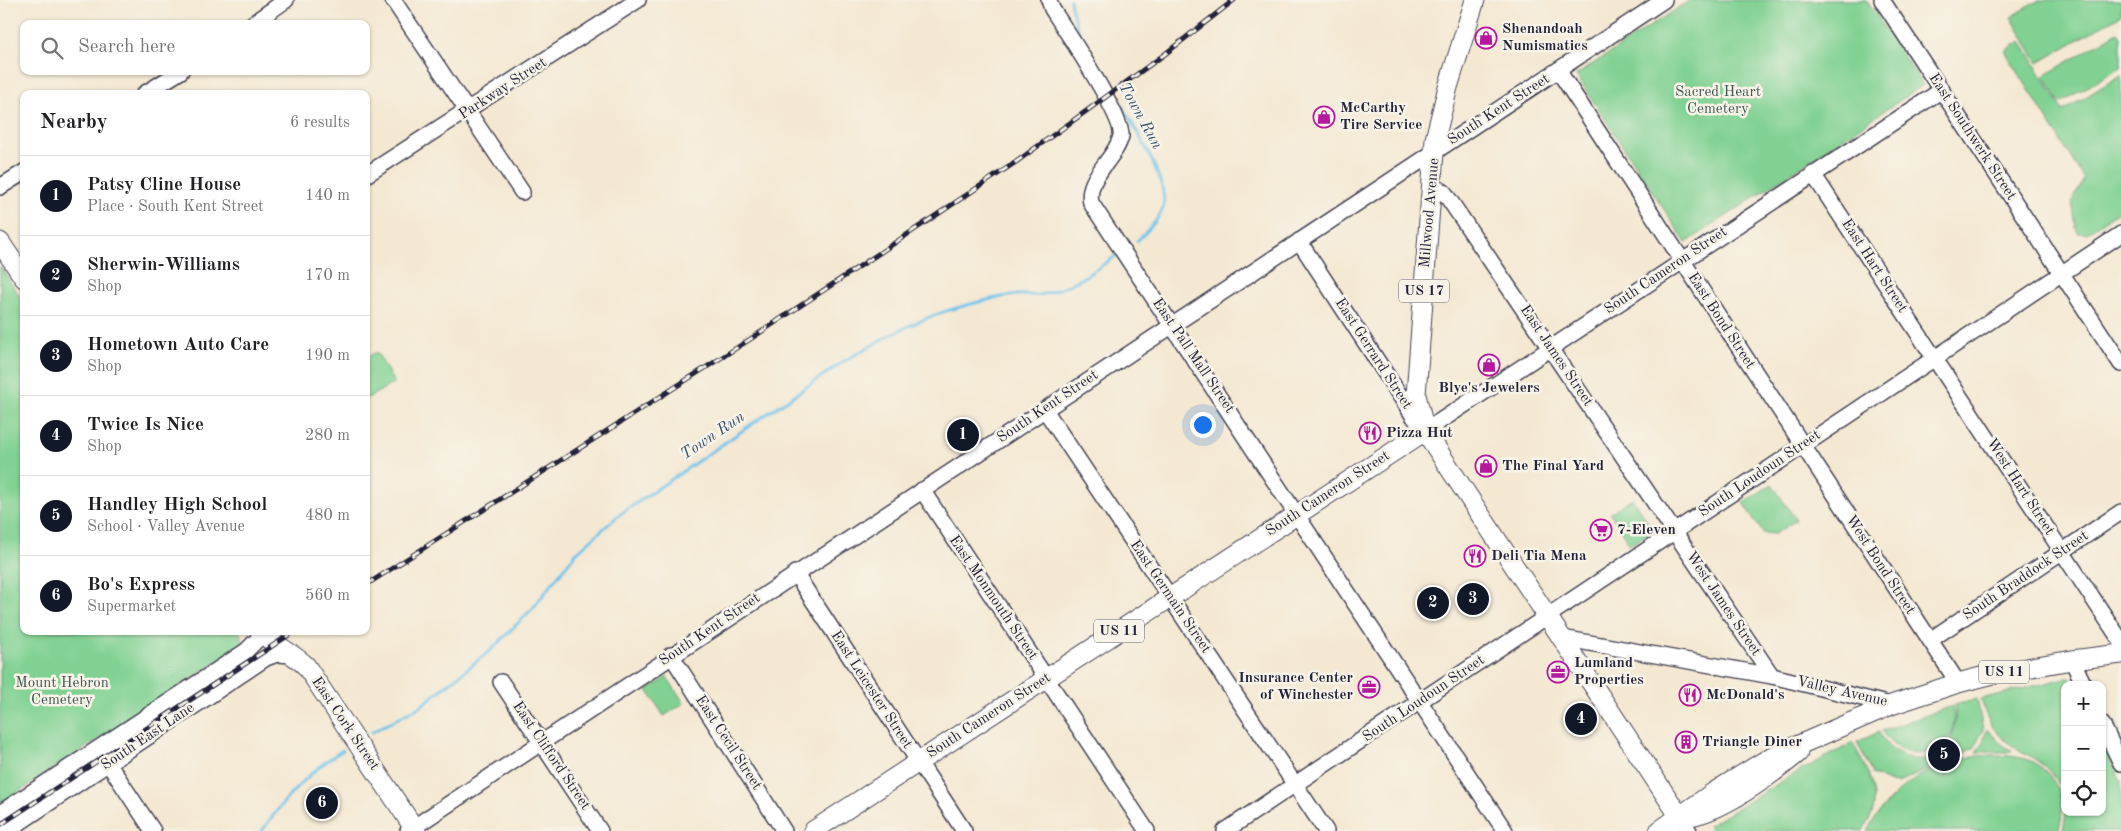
<!DOCTYPE html>
<html lang="en">
<head>
<meta charset="utf-8">
<style>
	body { margin:0; font-family:"Old Standard TT",serif; background:#f6f6f6; color:#202124 }
	.controls { position:absolute; right:15px; bottom:15px; display:grid; overflow:hidden; border-radius:10px; box-shadow:0 1px 4px #0004 }
	.controls button { width:45px; height:45px; display:grid; place-items:center; padding:0; border:0; border-bottom:1px solid #e0e0e0; background:#fff; color:#202124; font:25px sans-serif }
	.you { position:absolute; left:1202px; top:424px; width:18px; height:18px; margin:-12px; border:4px solid #fff; border-radius:50%; background:#1a73e8; box-shadow:0 0 0 8px #1a73e833 }
	.badge { display:grid; place-items:center; width:32px; height:32px; border-radius:50%; background:#111827; color:#fff; font-size:16px; font-weight:700 }
	.pin { position:absolute; translate:-50% -50%; border:2px solid #fff; box-shadow:0 1px 5px #0006 }
	.list { margin:0; padding:0; list-style:none }
	h2 { display:flex; justify-content:space-between; align-items:center; height:65px; margin:0; padding:0 20px; font-size:21px }
	h2 small { font-size:16px; font-weight:400; color:#757577 }
	.list li { display:grid; grid-template-columns:32px 1fr auto; gap:15px; align-items:center; box-sizing:border-box; height:80px; padding:0 20px; border-top:1px solid #e0e0e0 }
	.list b { display:block; font-size:19px; white-space:nowrap }
	.list p { margin:0; font-size:16px; white-space:nowrap; color:#757577 }
	.list em { font-size:16px; font-style:normal; color:#757577 }
	.icon { flex:none; width:28px; height:28px; fill:none; stroke:currentColor; stroke-width:2; stroke-linecap:round; stroke-linejoin:round }
	.map { position:relative; flex:none; width:2121px; height:831px; overflow:hidden }
	.search { position:absolute; background:#fff; box-shadow:0 1px 4px #0004; left:20px; top:20px; width:350px; height:55px; display:flex; align-items:center; gap:12px; box-sizing:border-box; padding:0 18px; border-radius:10px; color:#757577; font-size:19px }
	.panel { position:absolute; background:#fff; box-shadow:0 1px 4px #0004; left:20px; top:90px; width:350px; height:545px; border-radius:10px }
	.map>svg:first-child { display:block }
</style>
</head>
<body>
<div class="map">
<svg width="2121" height="831" viewBox="0 0 2121 831">
	<rect width="100%" height="100%" fill="#f7f3e8"/>
	<filter id="ink" filterUnits="userSpaceOnUse"><feTurbulence type="fractalNoise" baseFrequency=".02" numOctaves="2"/><feDisplacementMap in="SourceGraphic" scale="10" xChannelSelector="R" yChannelSelector="G"/><feConvolveMatrix kernelMatrix="1 2 1 2 8 2 1 2 1" color-interpolation-filters="sRGB"/></filter>
	<filter id="wash" filterUnits="userSpaceOnUse"><feTurbulence type="fractalNoise" baseFrequency=".0096" numOctaves="4" result="noise"/><feDisplacementMap in="SourceGraphic" scale="20" xChannelSelector="R" yChannelSelector="G"/><feGaussianBlur stdDeviation="1.12" result="paint"/><feColorMatrix in="noise" values="0 0 0 0 0 0 0 0 0 0 0 0 0 0 0 0 0 1.4 0 .05"/><feComposite in="paint" operator="in"/></filter>
	<g filter="url(#wash)">
		<rect width="100%" height="100%" fill="#f4e8d2"/>
		<g fill="#80d192" stroke="#517a66">
			<polygon points="1690,0 1866,0 1923,85 1686,243 1576,75"/>
			<polygon points="2040,0 2121,0 2121,15 2038,63 2011,17"/>
			<polygon points="2118,32 2121,36 2121,67 2060,103 2044,76"/>
			<polygon points="2021,41 2063,111 2121,75 2121,209 2087,233 2078,233 2076,228 2072,201 2084,179 2005,51"/>
			<polygon points="0,266 24,303 24,631 239,631 243,642 238,648 0,804"/>
			<polygon points="377,352 394,383 366,399 366,358"/>
			<polygon points="1772,484 1796,520 1775,534 1763,533 1743,503"/>
			<polygon points="1632,498 1653,530 1630,545 1610,513"/>
			<polygon points="667,677 684,703 664,716 647,690"/>
			<path d="M2066 678 2071 679 2076 685H2065V797C2046 743 1995 761 1981 699Z"/>
			<path d="M1977 699 1983 730 1974 748 1898 783 1888 782 1872 774 1857 742 1879 732C1884 743 1893 752 1904 756 1941 770 1958 737 1955 705Z"/>
			<path d="M1952 706C1966 747 1908 776 1882 731Z"/>
			<polygon points="1987,729 2000,743 2012,751 2011,752 1976,752 1983,741"/>
			<polygon points="2102,741 2121,781 2121,831 2063,831 2066,812 2102,812"/>
			<path d="M1853 743C1863 764 1880 790 1872 814 1870 820 1865 825 1863 831H1712L1708 826 1792 775Z"/>
			<path d="M1996 755C2007 756 2018 756 2028 760 2056 771 2069 802 2058 831H1867C1894 783 1942 755 1996 755Z"/>
		</g>
		<g fill="none" stroke-linecap="round" stroke-linejoin="round">
			<g stroke="#6ec3eb" stroke-width="3">
				<path d="M1070 0C1072 15 1078 30 1084 44 1101 76 1173 175 1163 208 1158 221 1146 232 1137 241"/>
				<path d="M372 732 421 706 492 649 533 608 576 553 619 515 843 362C880 340 918 318 960 307 978 302 997 297 1016 295 1023 294 1031 296 1039 295 1068 290 1096 270 1120 253"/>
				<path d="M262 831C284 799 310 770 343 750"/>
			</g>
		</g>
	</g>
	<g filter="url(#ink)">
		<g fill="none" stroke-linecap="round" stroke-linejoin="round">
			<g stroke="#424052" stroke-width="18">
				<g id="minor">
					<polyline points="393,0 522,192"/>
					<path d="M1049 0 1052 9C1065 29 1124 118 1121 136 1116 159 1085 177 1091 203L1505 831"/>
					<polyline points="1882,0 2121,364"/>
					<polyline points="252,24 286,0"/>
					<polyline points="1558,70 1958,683"/>
					<polyline points="144,94 181,71"/>
					<polyline points="1813,174 2121,641"/>
					<polyline points="366,175 638,0"/>
					<polyline points="1433,185 1444,192 1772,676"/>
					<polyline points="0,187 24,172"/>
					<polyline points="1299,241 1414,417 1425,431 1942,90"/>
					<polyline points="1045,410 1326,831"/>
					<polyline points="922,490 1147,831"/>
					<polyline points="795,573 964,831"/>
					<polyline points="1562,638 1772,676 1891,705"/>
					<polyline points="1930,640 2121,512"/>
					<polyline points="671,655 784,831"/>
					<polyline points="2072,660 2084,685"/>
					<polyline points="501,682 600,831"/>
					<polyline points="2102,724 2121,763"/>
					<polyline points="108,763 153,831"/>
					<polyline points="0,813 246,651 263,634"/>
					<polyline points="1680,817 1689,831"/>
					<polyline points="7,831 266,658 277,654 294,655"/>
					<polyline points="408,831 1664,0"/>
					<polyline points="1225,831 2121,234"/>
				</g>
			</g>
			<g stroke="#424052" stroke-width="21">
				<g id="major">
					<polyline points="1475,0 1448,87 1435,139 1416,395 1425,431 1680,817"/>
					<polyline points="0,242 24,278"/>
					<path d="M260 631C274 646 292 652 306 666L416 831"/>
					<path d="M1689 816C1723 812 1771 775 1798 753"/>
					<polyline points="813,831 1425,431"/>
					<polyline points="1659,831 1714,792 1771,757 1891,705 1958,683 1997,673 2072,660 2121,654"/>
				</g>
			</g>
			<use href="#minor" stroke="#fff" stroke-width="15"/>
			<use href="#major" stroke="#fff" stroke-width="19"/>
			<g stroke="#22223b" stroke-width="5">
				<g id="rail">
					<polyline points="366,585 752,338 1016,162 1165,54 1234,0"/>
					<polyline points="0,825 295,631"/>
				</g>
			</g>
			<use href="#rail" stroke="#f7f3e8" stroke-width="3" stroke-dasharray="9" stroke-linecap="butt"/>
		</g>
	</g>
	<defs>
		<g id="shop-ring" transform="scale(1.125)"><circle r="9.5" fill="#f7f3e8" stroke="#b5179e" stroke-width="1.5"/><path d="M-5-2.5h2.3a2.7 3.5 0 0 1 5.4 0H5L5.5 6h-11ZM-1.5-2.5h3a1.5 2.3 0 0 0-3 0Z" fill="#b5179e"/></g>
		<g id="restaurant-ring" transform="scale(1.125)"><circle r="9.5" fill="#f7f3e8" stroke="#b5179e" stroke-width="1.5"/><path d="M-5-6h1v4h1v-4h1v4h1v-4h1v5L-1.5 .5V6h-2V.5L-5-1ZM5-6V6H3V1.5H1.5Q1.5-4 5-6Z" fill="#b5179e"/></g>
		<g id="supermarket-ring" transform="scale(1.125)"><circle r="9.5" fill="#f7f3e8" stroke="#b5179e" stroke-width="1.5"/><path d="M-6-5.5h2.5l.6 2H6L4.5 2H-2.5L-4.4-4H-6ZM-1.5 3.2a1.3 1.3 0 1 0 .1 0ZM3 3.2a1.3 1.3 0 1 0 .1 0Z" fill="#b5179e"/></g>
		<g id="office-ring" transform="scale(1.125)"><circle r="9.5" fill="#f7f3e8" stroke="#b5179e" stroke-width="1.5"/><path d="M-6-3h4V-5.5h4V-3h4V5H-6ZM-1-4.5V-3h2v-1.5ZM-6 0V1H6V0Z" fill="#b5179e"/></g>
		<g id="building-ring" transform="scale(1.125)"><circle r="9.5" fill="#f7f3e8" stroke="#b5179e" stroke-width="1.5"/><path d="M-4-6H4V6H1V3H-1V6H-4ZM-2.5-4.3h1.7v1.8h-1.7ZM.8-4.3h1.7v1.8H.8ZM-2.5-1h1.7V.8h-1.7ZM.8-1h1.7V.8H.8Z" fill="#b5179e"/></g>
	</defs>
	<g fill-rule="evenodd">
		<use href="#shop-ring" x="1486" y="38"/>
		<use href="#shop-ring" x="1324" y="117"/>
		<use href="#shop-ring" x="1489" y="365"/>
		<use href="#restaurant-ring" x="1370" y="433"/>
		<use href="#shop-ring" x="1486" y="466"/>
		<use href="#supermarket-ring" x="1601" y="530"/>
		<use href="#restaurant-ring" x="1475" y="556"/>
		<use href="#office-ring" x="1558" y="672"/>
		<use href="#office-ring" x="1369" y="687"/>
		<use href="#restaurant-ring" x="1690" y="695"/>
		<use href="#building-ring" x="1686" y="742"/>
	</g>
	<g text-anchor="middle" dominant-baseline="central" stroke-width="5" stroke-linejoin="round" paint-order="stroke">
		<g fill="#f7f3e8" stroke="#62616f" stroke-width="1">
			<rect x="1399" y="279.5" width="50" height="23" rx="4"/>
			<rect x="1094" y="619.5" width="50" height="23" rx="4"/>
			<rect x="1979" y="660.5" width="50" height="23" rx="4"/>
		</g>
		<g font-size="14" font-weight="bold" fill="#22223b">
			<text x="1424" y="291">US 17</text>
			<text x="1119" y="631">US 11</text>
			<text x="2004" y="672">US 11</text>
		</g>
		<g font-size="15" font-weight="bold" fill="#22223b" stroke="#f7f3e8" text-anchor="start">
			<text x="1502" y="29">Shenandoah<tspan x="1502" dy="17">Numismatics</tspan></text>
			<text x="1340" y="108">McCarthy<tspan x="1340" dy="17">Tire Service</tspan></text>
			<text x="1489" y="388" text-anchor="middle">Blye's Jewelers</text>
			<text x="1386" y="433">Pizza Hut</text>
			<text x="1502" y="466">The Final Yard</text>
			<text x="1617" y="530">7-Eleven</text>
			<text x="1491" y="556">Deli Tia Mena</text>
			<text x="1574" y="663">Lumland<tspan x="1574" dy="17">Properties</tspan></text>
			<text x="1353" y="678" text-anchor="end">Insurance Center<tspan x="1353" dy="17">of Winchester</tspan></text>
			<text x="1706" y="695">McDonald's</text>
			<text x="1702" y="742">Triangle Diner</text>
		</g>
		<g font-size="15" fill="#22223b" stroke="#f7f3e8">
			<text transform="translate(503 89) rotate(-33)">Parkway Street</text>
			<text transform="translate(1499 110) rotate(-33)">South Kent Street</text>
			<text transform="translate(1972 137) rotate(57)">East Southwerk Street</text>
			<text transform="translate(1430 213) rotate(-85)">Millwood Avenue</text>
			<text transform="translate(1874 266) rotate(57)">East Hart Street</text>
			<text transform="translate(1666 271) rotate(-34)">South Cameron Street</text>
			<text transform="translate(1721 321) rotate(57)">East Bond Street</text>
			<text transform="translate(1373 354) rotate(57)">East Gerrard Street</text>
			<text transform="translate(1193 356) rotate(56)">East Pall Mall Street</text>
			<text transform="translate(1556 356) rotate(56)">East James Street</text>
			<text transform="translate(1048 407) rotate(-34)">South Kent Street</text>
			<text transform="translate(1760 474) rotate(-34)">South Loudoun Street</text>
			<text transform="translate(2020 487) rotate(57)">West Hart Street</text>
			<text transform="translate(1328 494) rotate(-33)">South Cameron Street</text>
			<text transform="translate(1880 565) rotate(57)">West Bond Street</text>
			<text transform="translate(2026 576) rotate(-34)">South Braddock Street</text>
			<text transform="translate(1170 597) rotate(56)">East Germain Street</text>
			<text transform="translate(993 598) rotate(56)">East Monmouth Street</text>
			<text transform="translate(1723 604) rotate(56)">West James Street</text>
			<text transform="translate(710 630) rotate(-34)">South Kent Street</text>
			<text transform="translate(871 690) rotate(57)">East Leicester Street</text>
			<text transform="translate(1842 692) rotate(13)">Valley Avenue</text>
			<text transform="translate(1424 699) rotate(-34)">South Loudoun Street</text>
			<text transform="translate(989 716) rotate(-33)">South Cameron Street</text>
			<text transform="translate(345 724) rotate(56)">East Cork Street</text>
			<text transform="translate(148 737) rotate(-34)">South East Lane</text>
			<text transform="translate(728 743) rotate(57)">East Cecil Street</text>
			<text transform="translate(551 756) rotate(56)">East Clifford Street</text>
		</g>
		<g font-size="15" fill="#3e5755" stroke="#f7f3e8">
			<text x="1718" y="92">Sacred Heart<tspan x="1718" dy="17">Cemetery</tspan></text>
			<text x="62" y="683">Mount Hebron<tspan x="62" dy="17">Cemetery</tspan></text>
		</g>
		<g font-size="16" font-style="italic" fill="#395270" stroke="#f7f3e8">
			<text transform="translate(1140 116) rotate(61)">Town Run</text>
			<text transform="translate(713 436) rotate(-34)">Town Run</text>
		</g>
	</g>
</svg>
<div class="controls">
<button>+</button>
<button>−</button>
<button><svg class="icon" aria-label="locate" viewBox="0 0 24 24"><circle cx="12" cy="12" r="6"/><path d="M12 2v4M12 18v4M2 12h4M18 12h4"/></svg></button>
</div>
<div class="you"></div>
<div class="pin badge" style="left:963px;top:435px">1</div>
<div class="pin badge" style="left:1433px;top:603px">2</div>
<div class="pin badge" style="left:1473px;top:599px">3</div>
<div class="pin badge" style="left:1581px;top:719px">4</div>
<div class="pin badge" style="left:1944px;top:755px">5</div>
<div class="pin badge" style="left:322px;top:803px">6</div>
<div class="search"><svg class="icon" aria-label="search" viewBox="0 0 24 24"><circle cx="10" cy="10" r="6"/><path d="M15 15l6 6"/></svg>Search here</div>
<section class="panel">
<h2>Nearby<small>6 results</small></h2>
<ul class="list">
<li><span class="badge">1</span><div><b>Patsy Cline House</b><p>Place · South Kent Street</p></div><em>140 m</em></li>
<li><span class="badge">2</span><div><b>Sherwin-Williams</b><p>Shop</p></div><em>170 m</em></li>
<li><span class="badge">3</span><div><b>Hometown Auto Care</b><p>Shop</p></div><em>190 m</em></li>
<li><span class="badge">4</span><div><b>Twice Is Nice</b><p>Shop</p></div><em>280 m</em></li>
<li><span class="badge">5</span><div><b>Handley High School</b><p>School · Valley Avenue</p></div><em>480 m</em></li>
<li><span class="badge">6</span><div><b>Bo's Express</b><p>Supermarket</p></div><em>560 m</em></li>
</ul>
</section>
</div>
</body>
</html>
